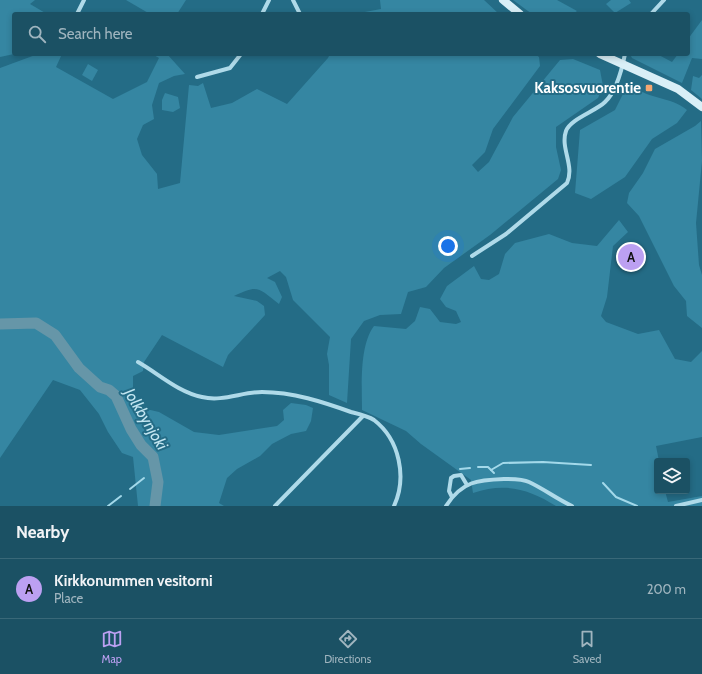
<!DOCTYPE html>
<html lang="en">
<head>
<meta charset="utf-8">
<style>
	body { margin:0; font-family:Cabin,sans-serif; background:#285b6d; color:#f1f3f6 }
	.controls { position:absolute; right:12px; bottom:12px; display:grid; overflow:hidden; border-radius:4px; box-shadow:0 2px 6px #0003 }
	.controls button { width:36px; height:36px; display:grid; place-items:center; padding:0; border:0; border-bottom:1px solid #396878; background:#1b5164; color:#f1f3f6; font:20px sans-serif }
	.you { position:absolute; left:448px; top:246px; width:14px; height:14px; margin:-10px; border:3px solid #fff; border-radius:50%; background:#1a73e8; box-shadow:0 0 0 6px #1a73e833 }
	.badge { display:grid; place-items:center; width:26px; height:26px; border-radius:50%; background:#bca0f2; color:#111; font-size:13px; font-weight:700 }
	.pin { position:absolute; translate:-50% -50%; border:2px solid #fff; box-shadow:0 1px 4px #0006 }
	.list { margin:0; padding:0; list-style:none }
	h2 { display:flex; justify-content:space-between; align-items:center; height:52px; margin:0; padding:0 16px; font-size:17px }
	h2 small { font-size:13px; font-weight:400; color:#a0b5bf }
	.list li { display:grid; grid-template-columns:26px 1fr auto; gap:12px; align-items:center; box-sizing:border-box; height:60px; padding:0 16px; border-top:1px solid #396878 }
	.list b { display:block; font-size:15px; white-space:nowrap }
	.list p { margin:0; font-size:13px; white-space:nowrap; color:#a0b5bf }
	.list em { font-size:13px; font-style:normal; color:#a0b5bf }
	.icon { flex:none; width:22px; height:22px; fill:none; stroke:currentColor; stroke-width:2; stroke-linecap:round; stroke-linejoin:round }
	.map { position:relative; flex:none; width:702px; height:506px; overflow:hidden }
	.search { position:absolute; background:#1b5164; box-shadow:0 2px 6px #0003; left:12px; right:12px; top:12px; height:44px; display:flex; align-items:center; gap:10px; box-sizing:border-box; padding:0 14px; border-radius:4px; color:#a0b5bf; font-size:15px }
	.sheet { height:112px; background:#1b5164 }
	nav { display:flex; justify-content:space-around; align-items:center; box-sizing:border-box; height:56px; border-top:1px solid #396878; background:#1b5164; font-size:11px; color:#a0b5bf }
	nav a { display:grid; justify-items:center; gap:2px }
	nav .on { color:#bca0f2 }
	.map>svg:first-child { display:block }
</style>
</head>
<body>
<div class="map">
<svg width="702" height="506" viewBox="0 0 702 506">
	<rect width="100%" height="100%" fill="#246c86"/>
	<g fill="#3586a2">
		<polygon points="0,0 35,0 30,4 47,14 14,14 14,54 0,57"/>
		<polygon points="126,0 186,0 177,14 150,14"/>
		<polygon points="380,0 484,0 499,14 354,14 381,9"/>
		<polygon points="513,0 557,0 577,11 573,14 532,14"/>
		<polygon points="611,0 629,0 631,3 615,13 606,4"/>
		<polygon points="702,20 702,59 692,58 682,83 632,58 630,54 657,54 672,62 678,54 688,54 688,39"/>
		<path d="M38 54H62L56 67 113 99 147 82 159 58 152 54H167L185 74 174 76 159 83 152 105 154 119 143 125 137 139 142 155 157 174 158 189 180 183 189 85 198 86 203 83 211 108 232 103 257 89 287 104 328 58 330 54H535L539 57 540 66 493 129 485 152 472 165 478 172 489 162 513 117 560 60 573 59 600 70 603 86 598 98 556 127V147L561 170 558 179 490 235 444 268 426 287 408 292 401 314 380 315 364 321 351 339 347 403 329 395V365L327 354 330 337 293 300 286 277 280 271 267 278 275 282 282 297 279 304C258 288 259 284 234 296L257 301 264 306 265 315 228 355 223 367 162 335 144 362 143 371 133 376V406L159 412 194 432 219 435 277 426 284 420 283 410 291 403 306 405 313 408 311 421 306 431 291 434 272 444 260 456 237 469 227 478 219 503 224 506H138L133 457 122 453 108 432 99 414 80 390 53 380 0 458V68Z"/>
		<polygon points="88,64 98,70 92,81 82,75"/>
		<polygon points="702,75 702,99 691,90 693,76 699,78"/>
		<path d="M627 86H634C649 100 670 96 687 110L677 123 652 139 625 177 591 199 575 193 580 130 615 110Z"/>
		<polygon points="165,93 178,97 180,108 173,112 162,110 162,100"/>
		<polygon points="701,121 702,161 696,223 699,265 702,275 702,328 687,316 686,301 674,286 639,216 627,203 629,193 643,173 655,149 695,126"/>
		<path d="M619 220 628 232 613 246 607 297 601 316 606 322 638 334 659 330 675 359 691 362 702 351V343V437L656 446 659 461H657V491H665L668 502 702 496V506H556C529 489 505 482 473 493L471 480 421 444 406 431 362 410C362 386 359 346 374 326L406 329 415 321 420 307 430 309 440 322 456 324 461 322 456 311 446 307 440 299 447 286 474 266 481 279 489 280 499 274 505 254 515 243 549 234 572 243 597 246Z"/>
	</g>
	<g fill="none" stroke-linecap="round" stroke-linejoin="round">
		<g stroke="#a3d9ea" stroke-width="2">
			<polyline points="478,467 488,467 491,470 503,463 543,462 591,465"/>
			<polyline points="460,469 470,468"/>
			<polyline points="491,470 494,473"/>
			<polyline points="603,483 616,497 637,506"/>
			<polyline points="130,489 144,478"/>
			<polyline points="108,506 121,496"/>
		</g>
		<polyline stroke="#6696a8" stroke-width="11" points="0,324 36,323 55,335 79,368 100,387 109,390 116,396 131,429 141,445 153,457 158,482 155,506"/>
		<g stroke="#afdae9" stroke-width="4">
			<polyline points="293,0 300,14"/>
			<polyline points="77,14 84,0"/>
			<polyline points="262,14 269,0"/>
			<polyline points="651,14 664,0"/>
			<polyline points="197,77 230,68 241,54"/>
			<path d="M472 256 506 234 567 183C575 166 560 148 566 131 570 119 596 111 605 102 617 91 622 69 625 54"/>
			<path d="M138 362C159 374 178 392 202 397 222 402 242 392 262 392 293 392 323 402 351 412 359 414 368 416 374 420 400 440 407 478 394 506"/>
			<polyline points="452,497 449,491 451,478 454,476 461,475 467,485"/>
			<polyline points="275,506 363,416"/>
			<path d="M446 506C462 481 478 480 504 479 512 479 523 479 529 482 544 489 557 499 572 506"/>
			<polyline points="676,506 702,500"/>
		</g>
		<g stroke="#d9eff7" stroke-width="8">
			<polyline points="503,0 520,14"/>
			<polyline points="600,54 678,89 702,107"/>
		</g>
	</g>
	<rect fill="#f3a772" stroke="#246c86" stroke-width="1.5" x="645" y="84" width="8" height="8" rx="2"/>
	<g text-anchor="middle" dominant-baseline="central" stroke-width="4" stroke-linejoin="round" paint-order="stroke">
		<g font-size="15" font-weight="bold" fill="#fff" stroke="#246c86" text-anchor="end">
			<text x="641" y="88">Kaksosvuorentie</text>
		</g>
		<g font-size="16" font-style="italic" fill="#c4e7f2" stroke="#246c86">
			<text transform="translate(146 419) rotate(59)">Jolkbynjoki</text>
		</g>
	</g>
</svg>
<div class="controls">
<button><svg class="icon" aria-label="layers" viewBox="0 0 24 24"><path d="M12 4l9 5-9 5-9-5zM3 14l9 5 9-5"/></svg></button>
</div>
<div class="you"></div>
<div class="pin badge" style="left:631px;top:257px">A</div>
<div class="search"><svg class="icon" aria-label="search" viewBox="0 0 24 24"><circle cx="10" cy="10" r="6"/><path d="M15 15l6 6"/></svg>Search here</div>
</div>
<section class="sheet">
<h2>Nearby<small></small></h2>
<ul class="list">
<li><span class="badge">A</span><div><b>Kirkkonummen vesitorni</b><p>Place</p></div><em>200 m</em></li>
</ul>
</section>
<nav>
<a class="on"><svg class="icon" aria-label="map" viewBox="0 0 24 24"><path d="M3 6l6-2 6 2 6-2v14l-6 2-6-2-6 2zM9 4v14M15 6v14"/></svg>Map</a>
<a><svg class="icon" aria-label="directions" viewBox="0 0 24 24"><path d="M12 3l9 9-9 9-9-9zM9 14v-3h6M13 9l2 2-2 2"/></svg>Directions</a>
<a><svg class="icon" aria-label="saved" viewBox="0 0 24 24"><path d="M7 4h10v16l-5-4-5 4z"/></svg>Saved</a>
</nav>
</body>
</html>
